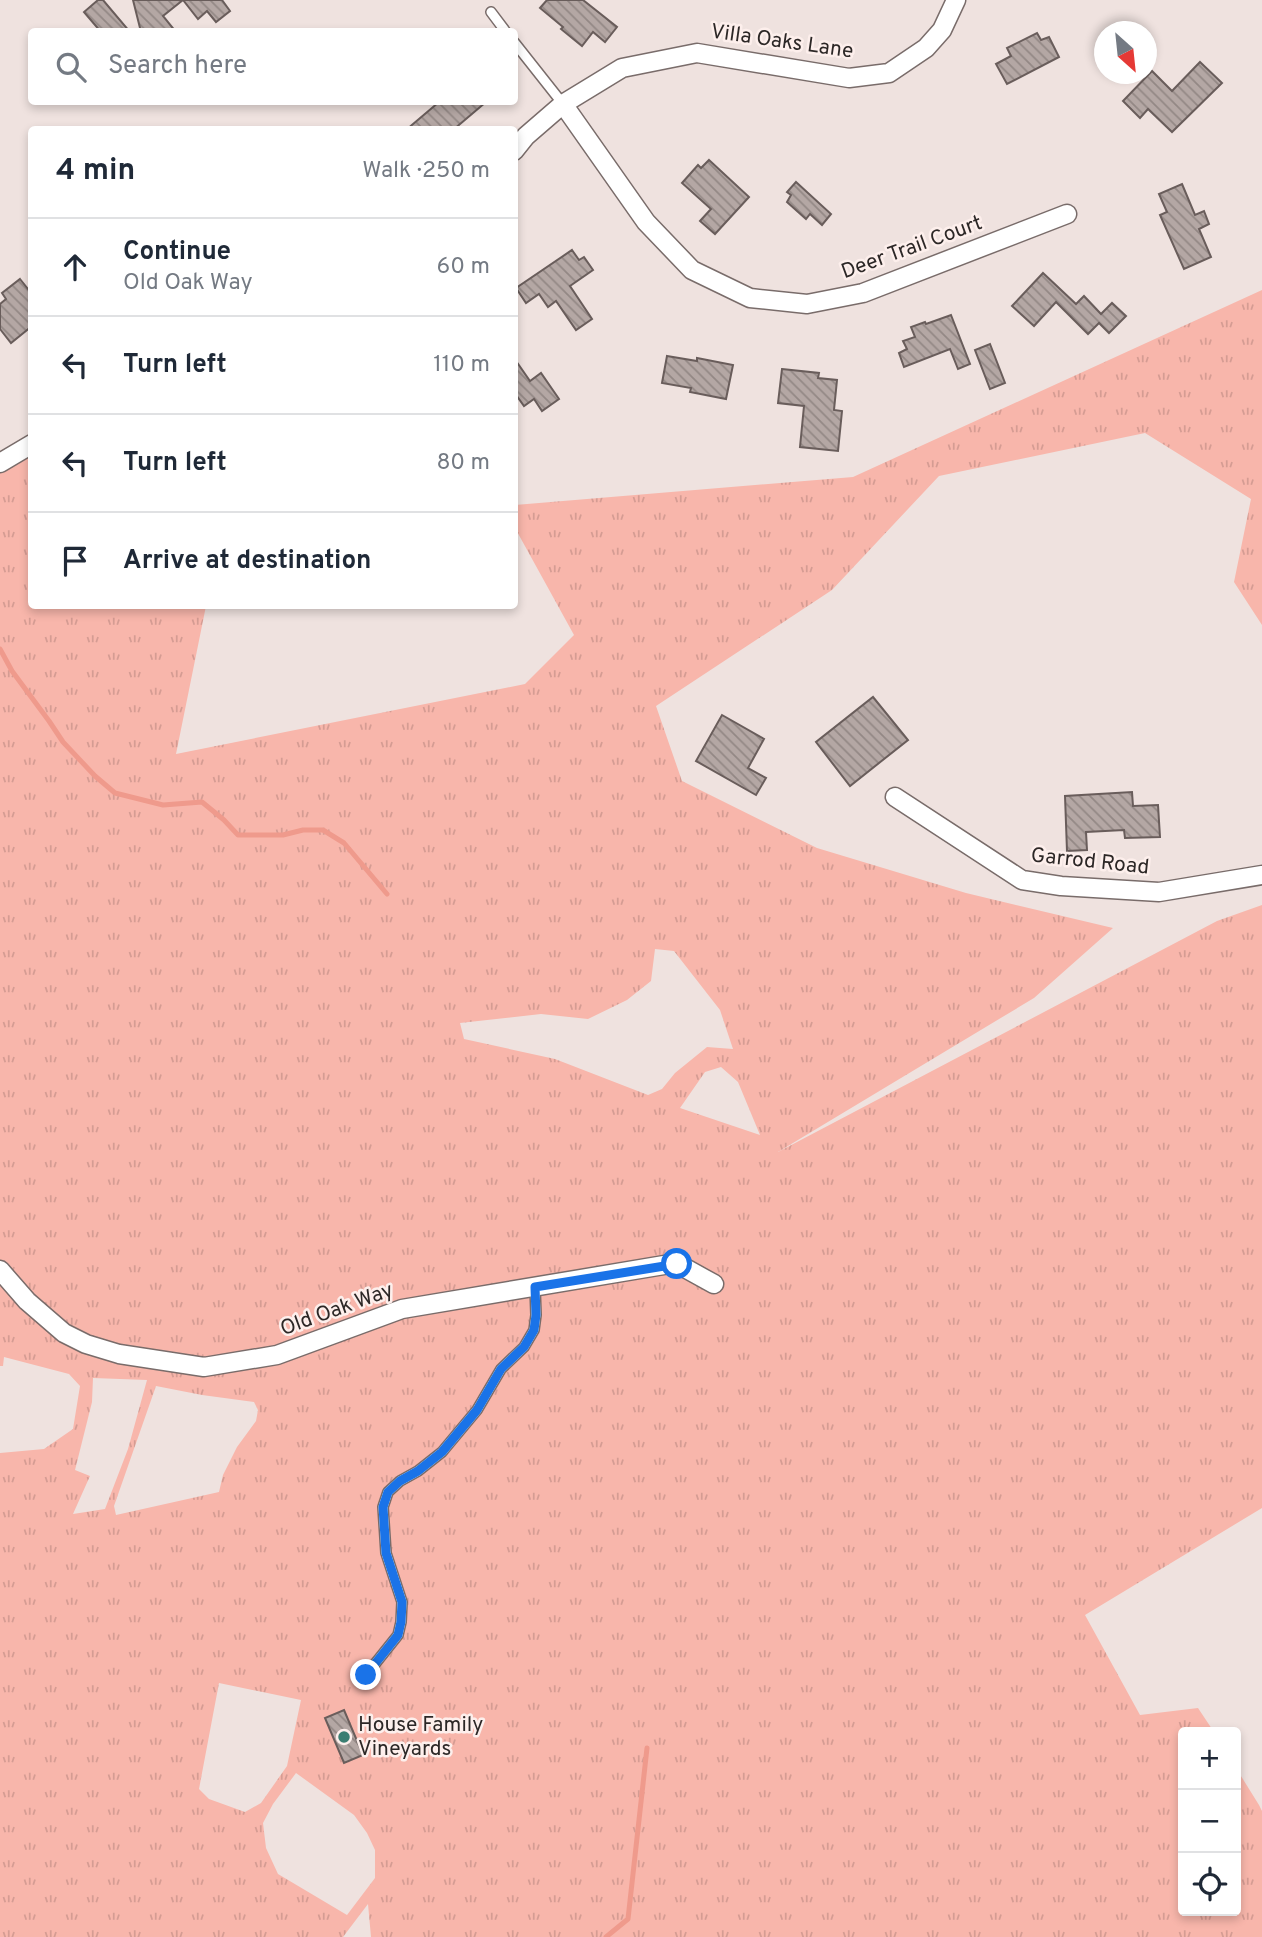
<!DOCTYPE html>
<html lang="en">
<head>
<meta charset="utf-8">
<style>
	body { margin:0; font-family:Overpass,sans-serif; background:#f2f2f3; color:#1f2937 }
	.controls { position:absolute; right:21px; bottom:21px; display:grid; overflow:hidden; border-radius:7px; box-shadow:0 4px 10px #0003 }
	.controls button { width:63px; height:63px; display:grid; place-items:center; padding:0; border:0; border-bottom:2px solid #e0e1e3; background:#fff; color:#1f2937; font:35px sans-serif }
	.compass { position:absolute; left:1094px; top:21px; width:63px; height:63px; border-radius:50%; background:#fff; box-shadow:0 4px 10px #0003; rotate:153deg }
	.stop { position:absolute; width:21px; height:21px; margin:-16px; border:5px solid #1a73e8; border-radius:50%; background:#fff }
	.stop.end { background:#1a73e8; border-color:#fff; box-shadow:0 2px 7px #0008 }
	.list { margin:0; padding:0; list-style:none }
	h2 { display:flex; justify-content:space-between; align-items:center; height:91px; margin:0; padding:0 28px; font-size:30px }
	h2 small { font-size:23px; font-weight:400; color:#747a83 }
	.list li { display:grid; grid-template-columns:46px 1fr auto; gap:21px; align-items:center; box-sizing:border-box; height:98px; padding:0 28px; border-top:2px solid #e0e1e3 }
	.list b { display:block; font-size:26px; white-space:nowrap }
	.list p { margin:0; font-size:23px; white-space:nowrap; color:#747a83 }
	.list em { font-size:23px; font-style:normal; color:#747a83 }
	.icon { flex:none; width:38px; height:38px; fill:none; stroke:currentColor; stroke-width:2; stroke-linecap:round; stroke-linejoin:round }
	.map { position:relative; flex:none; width:1262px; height:1937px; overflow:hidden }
	.search { position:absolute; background:#fff; box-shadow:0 4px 10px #0003; left:28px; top:28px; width:490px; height:77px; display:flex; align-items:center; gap:18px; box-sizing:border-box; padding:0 24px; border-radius:7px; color:#747a83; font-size:26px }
	.panel { position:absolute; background:#fff; box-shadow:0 4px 10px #0003; left:28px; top:126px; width:490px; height:483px; border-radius:7px }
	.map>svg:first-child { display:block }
</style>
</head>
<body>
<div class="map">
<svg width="1262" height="1937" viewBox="0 0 1262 1937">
	<defs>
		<pattern id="grass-tufts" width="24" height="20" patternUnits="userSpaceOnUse" patternTransform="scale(1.75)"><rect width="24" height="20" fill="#f8b6ab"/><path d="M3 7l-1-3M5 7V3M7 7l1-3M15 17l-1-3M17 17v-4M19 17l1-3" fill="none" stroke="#d59c93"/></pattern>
		<pattern id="building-back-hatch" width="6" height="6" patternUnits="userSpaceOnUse" patternTransform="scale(1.75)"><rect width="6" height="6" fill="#b4a7a4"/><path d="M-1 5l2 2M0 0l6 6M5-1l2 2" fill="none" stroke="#938885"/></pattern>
	</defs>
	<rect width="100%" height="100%" fill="#efe2df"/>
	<path fill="url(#grass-tufts)" fill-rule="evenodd" d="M1262 290V625L1234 582 1251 499 1145 433 939 476 832 590 656 706 682 781 817 848 966 893 1113 928 1034 998 778 1152 1217 921 1262 905V1508L1085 1615 1140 1715 1198 1708 1214 1732H1183V1911H1236V1768L1259 1805 1262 1811V1937H371L368 1904 343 1937H0V1453L44 1449 73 1429 80 1386 69 1374 4 1357 3 1366H0V472L31 454 32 606H206L176 754 525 684 574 635 515 528V505L853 477ZM655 949 674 951 720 1010 733 1049 707 1047 675 1073 662 1089 648 1095 555 1059 464 1039 460 1023 541 1014 588 1019 627 1000 651 981ZM721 1067 738 1082 760 1135 680 1108 705 1072ZM93 1378 147 1380 128 1449 105 1509 73 1514 90 1476 75 1470 92 1402ZM156 1386 202 1395 254 1402 258 1410 256 1421 237 1447 223 1475 219 1492 116 1515 114 1506ZM219 1683 301 1700 287 1766 261 1803 245 1812 209 1799 199 1789ZM296 1773 354 1815 367 1833 375 1850V1878L347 1915 278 1874 266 1848 263 1823 273 1804Z"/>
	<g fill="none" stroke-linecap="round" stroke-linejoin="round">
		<g stroke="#ef9a8c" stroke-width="5">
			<polyline points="0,649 12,671 49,721 63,742 95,776 115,793 163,805 202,802 224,820 238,835 283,835 303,830 323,830 344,843 387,894"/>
			<polyline points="606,1937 628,1919 647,1748"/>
		</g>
	</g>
	<g fill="url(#building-back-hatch)" stroke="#695d5b" stroke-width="2">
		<polygon points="98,0 103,0 130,32 101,32 84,12"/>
		<polygon points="133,0 222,0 230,11 216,22 207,11 198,19 183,0 163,16 176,32 141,32"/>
		<polygon points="547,0 583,0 617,27 605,42 593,32 582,46 561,29 563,27 540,8"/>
		<polygon points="1037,33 1041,40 1049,37 1059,57 1007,84 996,64 1011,56 1007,48"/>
		<polygon points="1200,62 1222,83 1172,132 1148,109 1140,118 1123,101 1152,71 1172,91"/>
		<polygon points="439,102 486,102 453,130 406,130"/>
		<polygon points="709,160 749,197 715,234 700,221 711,209 682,183 698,165 701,168"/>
		<polygon points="796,182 831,214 822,225 810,214 806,219 787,202 791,195 787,192"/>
		<polygon points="1182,184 1195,215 1204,211 1209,224 1199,229 1211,257 1184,269 1160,215 1167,212 1159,194"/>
		<polygon points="572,250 579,260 584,257 593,270 570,286 592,319 576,330 556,301 548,307 539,294 526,303 516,288"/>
		<polygon points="1043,273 1076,304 1084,296 1101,314 1112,303 1126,316 1109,333 1099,323 1088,334 1056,302 1034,326 1012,306"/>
		<polygon points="20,279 32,294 32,326 11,343 0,329 0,304 6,299 2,293"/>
		<polygon points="951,315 970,364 958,369 950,349 904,367 899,353 907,349 903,341 915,337 911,327 925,322 926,324"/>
		<polygon points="990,344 1005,383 990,389 975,350"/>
		<polygon points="667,356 697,361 697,358 733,365 726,399 690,392 691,388 662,383"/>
		<polygon points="514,358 530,381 541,373 559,399 542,411 534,399 524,406 514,392"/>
		<polygon points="782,369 819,373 818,378 837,380 834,410 842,411 838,451 800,447 804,406 778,403"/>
		<polygon points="873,697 908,740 850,786 816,742"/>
		<polygon points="722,715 764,739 748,768 766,778 756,795 696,761"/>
		<polygon points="1132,792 1133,806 1158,805 1160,837 1125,838 1124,830 1086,832 1087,850 1067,851 1065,796"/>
		<polygon points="344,1710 363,1755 344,1763 325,1718"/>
	</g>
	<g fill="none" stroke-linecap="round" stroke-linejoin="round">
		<g stroke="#796c6a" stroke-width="12">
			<g id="lane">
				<polyline points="491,12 506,32"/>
				<polyline points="514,42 563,104"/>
				<polyline points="366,1675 398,1635 401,1622 402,1602 386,1553 383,1507 388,1492 400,1481 418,1471 442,1452 477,1410 501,1369 524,1347 534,1330 536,1315 535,1287"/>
			</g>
		</g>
		<g stroke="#796c6a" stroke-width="21">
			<g id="street">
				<polyline points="563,104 646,222 692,270 750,298 807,304 863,293 1067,214"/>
				<polyline points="514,151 526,136 563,104 622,68 697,53 849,78 889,73 926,48 942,30 956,0"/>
				<polyline points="0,463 32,444"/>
				<polyline points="895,797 1022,880 1061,886 1159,892 1262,875"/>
				<polyline points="0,1270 27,1301 64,1333 86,1344 119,1354 204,1367 277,1355 402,1309 676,1263 714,1284"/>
			</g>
		</g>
		<use href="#lane" stroke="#fff" stroke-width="9"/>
		<use href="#street" stroke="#fff" stroke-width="18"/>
	</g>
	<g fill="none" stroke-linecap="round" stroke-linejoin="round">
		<polyline stroke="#1a73e8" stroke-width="9" points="366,1675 398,1635 401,1622 402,1602 386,1553 383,1507 388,1492 400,1481 418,1471 442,1452 477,1410 501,1369 524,1347 534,1330 536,1315 535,1287 677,1264"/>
	</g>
	<circle fill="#3b7e72" stroke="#fdefec" stroke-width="2.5" cx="344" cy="1737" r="7"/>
	<g text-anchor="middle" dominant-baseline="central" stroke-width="5" stroke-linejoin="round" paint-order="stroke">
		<g font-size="21" fill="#2c2726" stroke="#fdefec">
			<text transform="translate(782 42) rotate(8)">Villa Oaks Lane</text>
			<text transform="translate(912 248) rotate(-20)">Deer Trail Court</text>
			<text transform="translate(1090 862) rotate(6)">Garrod Road</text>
			<text transform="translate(337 1310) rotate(-20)">Old Oak Way</text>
		</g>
		<g font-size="21" fill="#2c2726" stroke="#fdefec" text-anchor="start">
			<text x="358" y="1725">House Family<tspan x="358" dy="24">Vineyards</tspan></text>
		</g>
	</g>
</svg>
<div class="controls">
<button>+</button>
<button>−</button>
<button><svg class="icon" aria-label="locate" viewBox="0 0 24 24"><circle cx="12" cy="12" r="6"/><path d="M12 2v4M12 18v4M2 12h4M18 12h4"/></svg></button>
</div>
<svg class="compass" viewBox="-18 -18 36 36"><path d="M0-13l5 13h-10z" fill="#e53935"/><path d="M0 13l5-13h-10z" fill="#747a83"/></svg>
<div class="stop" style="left:677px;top:1264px"></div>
<div class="stop end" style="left:366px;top:1675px"></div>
<div class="search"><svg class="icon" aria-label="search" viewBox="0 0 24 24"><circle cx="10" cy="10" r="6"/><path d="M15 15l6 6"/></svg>Search here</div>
<section class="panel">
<h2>4 min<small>Walk · 250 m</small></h2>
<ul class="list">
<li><svg class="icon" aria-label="ahead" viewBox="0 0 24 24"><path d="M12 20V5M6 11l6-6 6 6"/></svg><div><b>Continue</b><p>Old Oak Way</p></div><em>60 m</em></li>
<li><svg class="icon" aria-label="left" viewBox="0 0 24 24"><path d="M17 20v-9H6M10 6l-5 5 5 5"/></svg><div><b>Turn left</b></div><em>110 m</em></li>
<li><svg class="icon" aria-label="left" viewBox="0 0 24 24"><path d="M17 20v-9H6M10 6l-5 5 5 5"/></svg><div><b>Turn left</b></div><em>80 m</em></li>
<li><svg class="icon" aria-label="arrive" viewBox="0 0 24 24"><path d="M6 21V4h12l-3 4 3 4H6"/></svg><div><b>Arrive at destination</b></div></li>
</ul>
</section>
</div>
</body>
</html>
